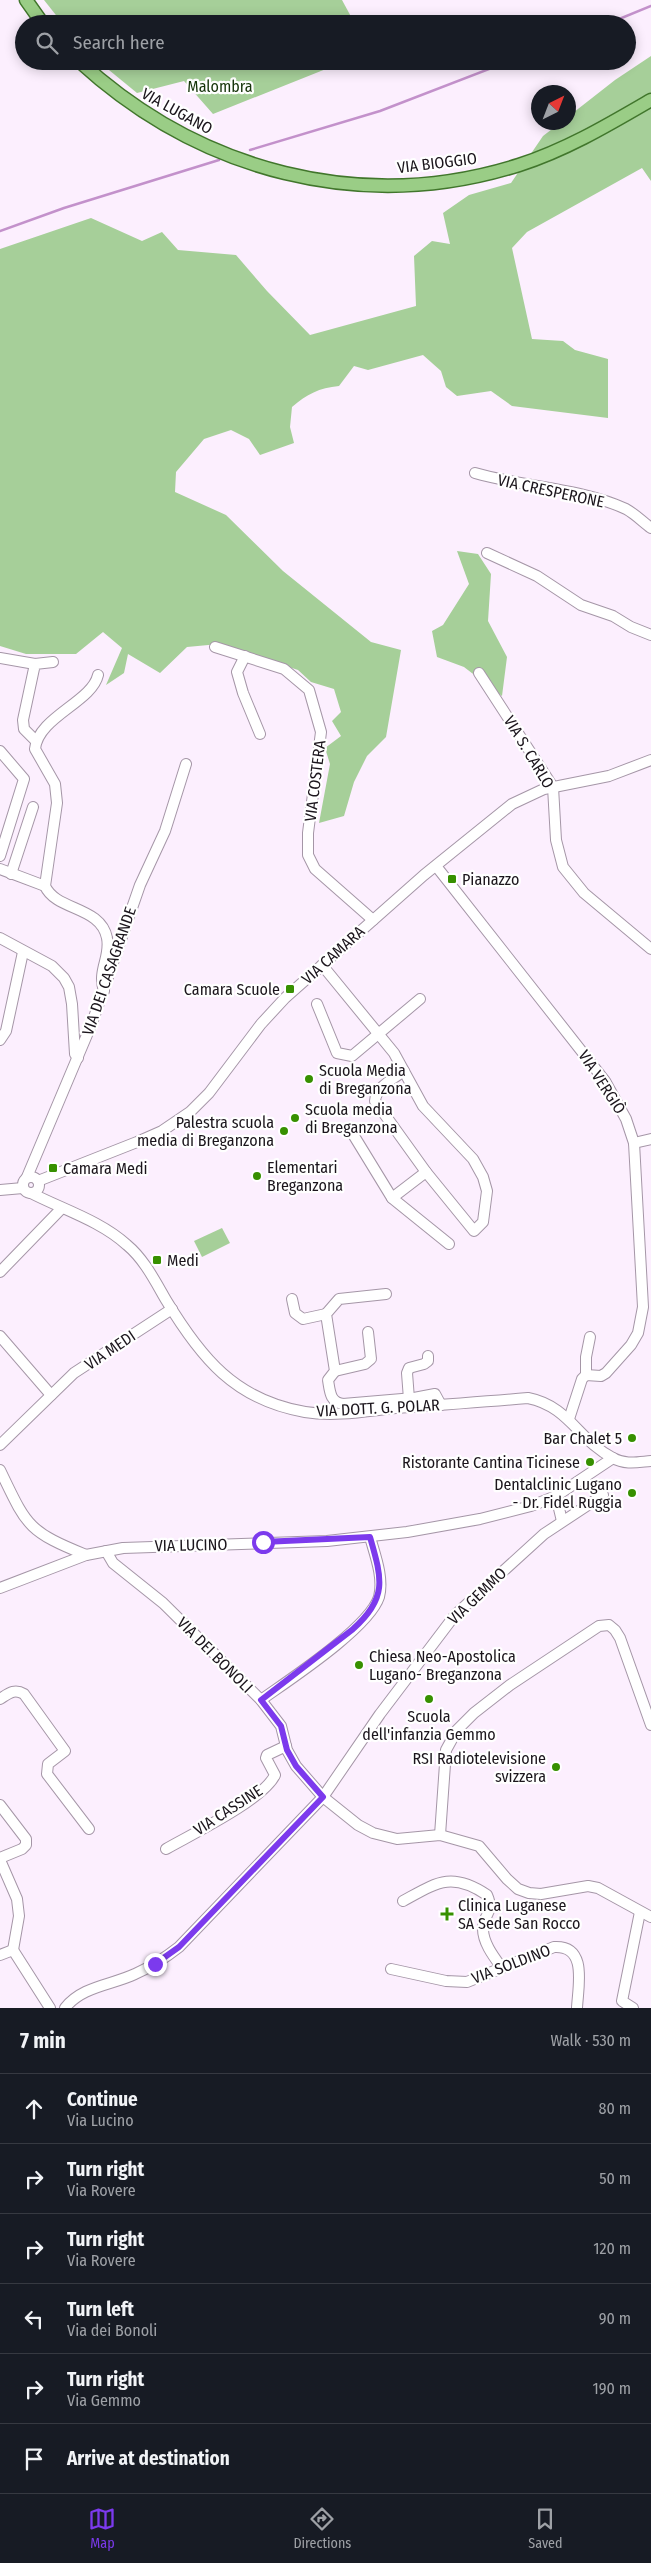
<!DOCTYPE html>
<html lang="en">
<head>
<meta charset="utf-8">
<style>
	body { margin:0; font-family:"Fira Sans Condensed",sans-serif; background:#20242c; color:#f1f3f6 }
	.compass { position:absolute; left:531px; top:85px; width:45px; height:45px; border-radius:50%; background:#171b24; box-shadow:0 2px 12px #0003; rotate:42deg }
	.stop { position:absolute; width:15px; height:15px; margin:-11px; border:4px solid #7c3aed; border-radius:50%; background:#fff }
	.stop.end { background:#7c3aed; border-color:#fff; box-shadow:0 1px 5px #0008 }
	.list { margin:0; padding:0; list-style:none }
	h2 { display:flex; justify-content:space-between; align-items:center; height:65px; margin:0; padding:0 20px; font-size:21px }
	h2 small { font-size:16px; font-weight:400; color:#9ea1a6 }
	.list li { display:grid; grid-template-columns:32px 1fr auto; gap:15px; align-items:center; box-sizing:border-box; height:70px; padding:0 20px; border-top:1px solid #363941 }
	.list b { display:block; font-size:19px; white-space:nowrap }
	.list p { margin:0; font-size:16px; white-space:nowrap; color:#9ea1a6 }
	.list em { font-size:16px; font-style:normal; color:#9ea1a6 }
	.icon { flex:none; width:28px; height:28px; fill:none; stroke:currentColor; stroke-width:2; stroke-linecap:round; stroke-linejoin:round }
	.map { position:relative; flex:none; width:651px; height:2008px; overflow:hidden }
	.search { position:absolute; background:#171b24; box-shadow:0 2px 12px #0003; left:15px; right:15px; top:15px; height:55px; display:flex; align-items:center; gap:12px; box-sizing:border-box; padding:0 18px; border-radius:28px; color:#9ea1a6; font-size:19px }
	.sheet { height:485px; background:#171b24 }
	nav { display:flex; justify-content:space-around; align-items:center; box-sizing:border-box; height:70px; border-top:1px solid #363941; background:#171b24; font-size:14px; color:#9ea1a6 }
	nav a { display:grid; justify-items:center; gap:2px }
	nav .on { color:#7c3aed }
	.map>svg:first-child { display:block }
</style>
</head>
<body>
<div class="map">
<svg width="651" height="2008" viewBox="0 0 651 2008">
	<rect width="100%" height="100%" fill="#fceffe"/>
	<g fill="#a6cf99">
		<polygon points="44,0 342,0 355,24 63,24"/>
		<path d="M651 56V181L642 168 527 232 512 248 532 339 563 341 575 350 608 359V418L512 406 491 391 457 396 446 387 441 371 423 355 368 370 354 366 339 386C319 388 307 394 292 407L290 427 294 443 260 455 249 439 231 430 204 439 176 472 175 492 226 515 283 571 371 642 401 650 386 737 367 756 354 782 344 816 319 823 330 764 325 748 341 736 332 721 341 712 334 689 311 682 298 670 219 644 187 647 160 673 128 654 124 673 106 685 122 648 103 632 76 654H26L0 646V249L91 218 142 241 162 232 178 250 236 255 267 291 310 335 416 306 414 256 432 241 450 244 443 213 469 195 511 183 543 136 560 123 568 122 569 116 615 80Z"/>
		<polygon points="98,61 346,61 213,114 184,81 137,93"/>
		<polygon points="457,551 478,554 491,574 488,621 507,657 502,696 464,667 437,657 432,631 443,625 469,584"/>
		<polygon points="222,1228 230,1243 202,1257 194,1241"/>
	</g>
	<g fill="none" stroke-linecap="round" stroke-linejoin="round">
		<g stroke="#c391cb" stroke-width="2.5">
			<polyline points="607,24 651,6"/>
			<polyline points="250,150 380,111 510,61"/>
			<polyline points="0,231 64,208 219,160"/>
		</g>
		<g stroke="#a596a7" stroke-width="12">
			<g id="minor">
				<path d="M475 473C523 487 581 488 626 509 635 514 643 522 651 528"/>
				<polyline points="487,553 537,576 581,605 613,616 631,627 651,635"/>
				<polyline points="215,647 284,669 309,690 321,732 308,833 308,855 315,869 373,920"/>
				<polyline points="245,656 237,672 243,693 260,734"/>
				<polyline points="0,658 35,664"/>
				<polyline points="479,673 553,787 556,840 563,867 584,893 651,949"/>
				<path d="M98 675C92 702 38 717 35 749L55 784 57 803 45 886C56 911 101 906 107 938 111 957 97 970 104 991"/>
				<polyline points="36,741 24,729 23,720 35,664 53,662"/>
				<polyline points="0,751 24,779 0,856"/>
				<polyline points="436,866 605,1081 626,1119 634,1143 643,1307 638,1333 631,1345 606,1373 601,1376 586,1375 582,1379 569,1419"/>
				<polyline points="0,869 45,886"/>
				<polyline points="11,874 33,807"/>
				<polyline points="0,938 52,966 64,978 69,987 72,1004 75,1054 78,1058"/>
				<polyline points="322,965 394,1053 423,1106 473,1159 483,1177 487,1191 483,1222 474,1231 426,1172 392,1198 449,1244"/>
				<polyline points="317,1004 337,1053 352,1056 420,999"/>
				<polyline points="0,1040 6,1031 23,952"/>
				<path d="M404 1071C393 1079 376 1087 375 1101L426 1172"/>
				<polyline points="351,1131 392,1198"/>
				<polyline points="634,1143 651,1139"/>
				<polyline points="27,1177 92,1023 140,885 165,831 186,764"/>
				<circle cx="31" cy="1185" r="8"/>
				<polyline points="38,1181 137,1142 162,1131 190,1112 209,1093 261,1024 285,998 424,875 512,804 544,789 609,776 651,760"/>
				<polyline points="0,1190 23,1188"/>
				<path d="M31 1193C62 1209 101 1221 127 1245 144 1259 155 1281 166 1300 201 1358 235 1400 305 1412 335 1417 367 1411 396 1408 440 1405 484 1402 528 1398 569 1406 579 1441 613 1458 625 1465 638 1462 651 1461"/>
				<polyline points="0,1272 61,1209"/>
				<path d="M386 1294 339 1299 326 1314 335 1371 328 1380C330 1392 330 1402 343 1404L414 1398 435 1394 441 1405"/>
				<polyline points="292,1299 295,1313 303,1319 326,1314"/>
				<polyline points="0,1336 51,1395"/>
				<polyline points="335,1371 365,1364 371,1359 368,1332"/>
				<polyline points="586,1375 586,1357 590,1337"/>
				<polyline points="409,1399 407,1373 409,1368 424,1364 428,1361 428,1356"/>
				<polyline points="0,1445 74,1373 172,1309"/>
				<path d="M0 1470C27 1526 27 1531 86 1555"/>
				<polyline points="556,1496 562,1521"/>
				<polyline points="106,1551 113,1563 163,1603 261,1700 281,1726 287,1750 296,1766 323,1797 358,1825 373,1833 397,1839 440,1835 479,1846 507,1879 518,1889 529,1893 541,1894 588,1886 598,1888 651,1917"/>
				<polyline points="0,1588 86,1555 123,1548 327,1541 407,1532 480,1519 531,1506 556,1496 613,1458"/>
				<path d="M0 1699C8 1694 14 1688 24 1694L65 1751 48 1764 47 1774 89 1829"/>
				<path d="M261 1700C289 1680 369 1628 379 1597 384 1578 375 1555 370 1537"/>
				<polyline points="0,1805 26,1839 26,1845 22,1849 0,1858"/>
				<polyline points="440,1835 446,1750 457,1730 474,1713 510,1685 599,1626 609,1625 615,1630 620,1638 651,1725"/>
				<path d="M166 1849C192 1834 263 1800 275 1775L266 1758 267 1755 286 1746"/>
				<polyline points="0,1860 17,1899 19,1916 13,1950"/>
				<path d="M403 1901C436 1883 451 1871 487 1895 495 1913 483 1914 483 1929 483 1943 494 1957 502 1968"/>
				<polyline points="0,1955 13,1950 50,2008"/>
				<path d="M391 1969 446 1981 467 1982 554 1947C588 1945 578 1986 577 2008"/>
				<path d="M65 2008C82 1986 112 1985 135 1974 151 1967 165 1958 179 1947L323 1797 380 1714 455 1615 544 1534 603 1495"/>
				<polyline points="633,2008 622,2001 640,1912"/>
			</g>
		</g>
		<g stroke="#41762c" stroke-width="15">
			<g id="major">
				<polyline points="26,0 43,24"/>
				<path d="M79 61C199 171 361 215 519 165 566 150 608 125 651 100"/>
			</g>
		</g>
		<use href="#minor" stroke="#fff" stroke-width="10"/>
		<use href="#major" stroke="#9acd86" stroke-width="12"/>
	</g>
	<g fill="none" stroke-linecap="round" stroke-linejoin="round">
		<path stroke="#7c3aed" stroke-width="6" d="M155 1964 179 1947 323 1797 296 1766 287 1750 281 1726 261 1700 353 1629C388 1598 382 1579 370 1537L263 1542"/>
	</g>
	<g fill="#379000" stroke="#fff" stroke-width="2">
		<rect x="447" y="874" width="10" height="10" rx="2.5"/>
		<rect x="285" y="984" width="10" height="10" rx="2.5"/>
		<circle cx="309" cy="1079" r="5"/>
		<circle cx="295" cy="1118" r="5"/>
		<circle cx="284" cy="1131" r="5"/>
		<rect x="48" y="1163" width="10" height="10" rx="2.5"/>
		<circle cx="257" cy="1176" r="5"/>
		<rect x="152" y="1255" width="10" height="10" rx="2.5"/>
		<circle cx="632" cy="1438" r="5"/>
		<circle cx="590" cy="1462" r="5"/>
		<circle cx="632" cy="1493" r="5"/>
		<circle cx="359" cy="1665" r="5"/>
		<circle cx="429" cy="1699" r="5"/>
		<circle cx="556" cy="1767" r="5"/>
		<path d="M444.5 1906.5h5v5h5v5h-5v5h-5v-5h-5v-5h5z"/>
	</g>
	<g text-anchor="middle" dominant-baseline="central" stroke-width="4.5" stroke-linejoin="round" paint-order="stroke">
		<g font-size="16" fill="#16340a" stroke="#fff">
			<text x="220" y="86">Malombra</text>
		</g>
		<g font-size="16" fill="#1b151c" stroke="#fff">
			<text transform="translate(177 111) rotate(29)">VIA LUGANO</text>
			<text transform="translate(437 163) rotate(-7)">VIA BIOGGIO</text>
			<text transform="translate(551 491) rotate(12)">VIA CRESPERONE</text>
			<text transform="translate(529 752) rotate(59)">VIA S. CARLO</text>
			<text transform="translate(315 781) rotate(-83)">VIA COSTERA</text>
			<text transform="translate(333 955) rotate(-42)">VIA CAMARA</text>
			<text transform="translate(109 971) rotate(-71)">VIA DEI CASAGRANDE</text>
			<text transform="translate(602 1082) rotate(57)">VIA VERGIÒ</text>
			<text transform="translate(110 1350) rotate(-34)">VIA MEDI</text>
			<text transform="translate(378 1408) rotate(-3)">VIA DOTT. G. POLAR</text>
			<text transform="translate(191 1545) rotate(-1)">VIA LUCINO</text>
			<text transform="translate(477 1596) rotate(-44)">VIA GEMMO</text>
			<text transform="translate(215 1655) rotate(45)">VIA DEI BONOLI</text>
			<text transform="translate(228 1810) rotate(-33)">VIA CASSINE</text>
			<text transform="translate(511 1964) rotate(-21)">VIA SOLDINO</text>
		</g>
		<g font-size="16" fill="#1b151c" stroke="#fff" text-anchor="start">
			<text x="462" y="879">Pianazzo</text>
			<text x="280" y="989" text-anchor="end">Camara Scuole</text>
			<text x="319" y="1070">Scuola Media<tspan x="319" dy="18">di Breganzona</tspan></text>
			<text x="305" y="1109">Scuola media<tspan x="305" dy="18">di Breganzona</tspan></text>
			<text x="274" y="1122" text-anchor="end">Palestra scuola<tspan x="274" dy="18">media di Breganzona</tspan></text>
			<text x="267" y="1167">Elementari<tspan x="267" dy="18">Breganzona</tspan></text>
			<text x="63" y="1168">Camara Medi</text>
			<text x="167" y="1260">Medi</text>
			<text x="622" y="1438" text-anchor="end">Bar Chalet 5</text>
			<text x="580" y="1462" text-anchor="end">Ristorante Cantina Ticinese</text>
			<text x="622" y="1484" text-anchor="end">Dentalclinic Lugano<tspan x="622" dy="18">- Dr. Fidel Ruggia</tspan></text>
			<text x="369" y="1656">Chiesa Neo-Apostolica<tspan x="369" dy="18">Lugano- Breganzona</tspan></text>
			<text x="429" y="1716" text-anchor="middle">Scuola<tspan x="429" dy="18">dell'infanzia Gemmo</tspan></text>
			<text x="546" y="1758" text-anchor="end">RSI Radiotelevisione<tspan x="546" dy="18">svizzera</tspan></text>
			<text x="458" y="1905">Clinica Luganese<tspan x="458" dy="18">SA Sede San Rocco</tspan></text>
		</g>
	</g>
</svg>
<svg class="compass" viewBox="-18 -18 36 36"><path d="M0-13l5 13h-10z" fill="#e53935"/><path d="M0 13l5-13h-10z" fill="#9ea1a6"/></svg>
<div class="stop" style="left:263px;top:1542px"></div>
<div class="stop end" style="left:155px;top:1964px"></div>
<div class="search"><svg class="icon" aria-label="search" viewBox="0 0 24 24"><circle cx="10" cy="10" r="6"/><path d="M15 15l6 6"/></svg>Search here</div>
</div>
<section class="sheet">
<h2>7 min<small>Walk · 530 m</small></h2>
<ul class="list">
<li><svg class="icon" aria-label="ahead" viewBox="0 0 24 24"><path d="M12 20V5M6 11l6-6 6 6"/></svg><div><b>Continue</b><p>Via Lucino</p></div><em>80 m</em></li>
<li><svg class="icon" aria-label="right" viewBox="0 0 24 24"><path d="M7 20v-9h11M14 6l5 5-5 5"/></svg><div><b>Turn right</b><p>Via Rovere</p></div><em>50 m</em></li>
<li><svg class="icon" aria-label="right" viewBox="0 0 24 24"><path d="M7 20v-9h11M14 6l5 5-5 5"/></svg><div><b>Turn right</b><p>Via Rovere</p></div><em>120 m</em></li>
<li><svg class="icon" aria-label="left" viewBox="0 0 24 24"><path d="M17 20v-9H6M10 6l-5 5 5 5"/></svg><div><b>Turn left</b><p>Via dei Bonoli</p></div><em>90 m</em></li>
<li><svg class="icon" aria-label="right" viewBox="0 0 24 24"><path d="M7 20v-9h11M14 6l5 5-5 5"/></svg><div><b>Turn right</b><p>Via Gemmo</p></div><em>190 m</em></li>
<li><svg class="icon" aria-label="arrive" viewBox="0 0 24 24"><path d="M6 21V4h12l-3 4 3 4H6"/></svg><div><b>Arrive at destination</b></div></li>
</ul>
</section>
<nav>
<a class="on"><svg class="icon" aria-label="map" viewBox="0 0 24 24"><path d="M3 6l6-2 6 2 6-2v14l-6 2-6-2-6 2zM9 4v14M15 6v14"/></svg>Map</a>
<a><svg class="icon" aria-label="directions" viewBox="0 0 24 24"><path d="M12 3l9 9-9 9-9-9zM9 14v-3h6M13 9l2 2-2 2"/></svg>Directions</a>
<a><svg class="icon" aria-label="saved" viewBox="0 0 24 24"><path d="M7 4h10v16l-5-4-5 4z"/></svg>Saved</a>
</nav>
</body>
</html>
